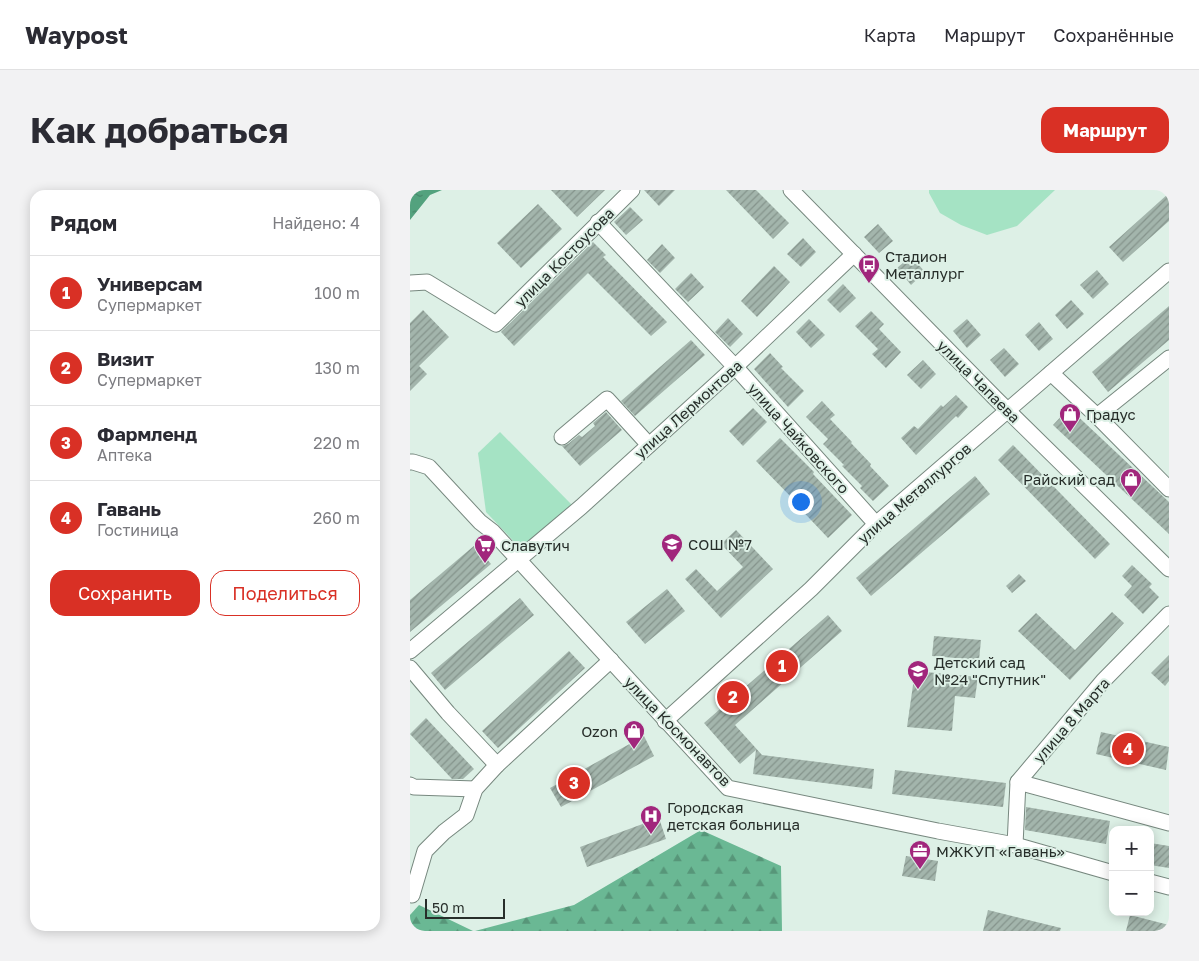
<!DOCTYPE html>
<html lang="ru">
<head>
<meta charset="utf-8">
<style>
	body { margin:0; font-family:"Golos Text",sans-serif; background:#f2f2f3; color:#2b2b33 }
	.controls { position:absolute; right:15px; bottom:15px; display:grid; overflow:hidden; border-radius:10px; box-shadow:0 2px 12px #0003 }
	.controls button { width:45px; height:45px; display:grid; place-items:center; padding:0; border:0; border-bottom:1px solid #e1e1e2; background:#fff; color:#2b2b33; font:25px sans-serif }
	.scale { position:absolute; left:15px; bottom:12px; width:80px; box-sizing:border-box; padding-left:5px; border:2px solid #272e2a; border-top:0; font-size:14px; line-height:18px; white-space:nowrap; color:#272e2a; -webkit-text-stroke:4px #ddf0e6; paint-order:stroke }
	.you { position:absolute; left:390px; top:311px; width:18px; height:18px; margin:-12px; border:4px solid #fff; border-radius:50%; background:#1a73e8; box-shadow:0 0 0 8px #1a73e833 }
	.badge { display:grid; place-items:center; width:32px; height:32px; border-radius:50%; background:#d93025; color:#fff; font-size:16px; font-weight:700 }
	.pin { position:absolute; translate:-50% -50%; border:2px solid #fff; box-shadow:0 1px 5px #0006 }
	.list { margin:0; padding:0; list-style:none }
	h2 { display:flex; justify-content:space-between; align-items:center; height:65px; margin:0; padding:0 20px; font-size:21px }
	h2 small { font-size:16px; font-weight:400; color:#7c7c81 }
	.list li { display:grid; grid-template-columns:32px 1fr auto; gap:15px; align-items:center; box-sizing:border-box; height:75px; padding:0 20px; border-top:1px solid #e1e1e2 }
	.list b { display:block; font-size:19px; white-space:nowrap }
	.list p { margin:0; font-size:16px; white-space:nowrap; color:#7c7c81 }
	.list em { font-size:16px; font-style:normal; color:#7c7c81 }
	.actions { display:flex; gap:10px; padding:15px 20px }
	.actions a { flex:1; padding:11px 0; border:1px solid #d93025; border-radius:15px; text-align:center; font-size:18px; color:#d93025 }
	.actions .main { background:#d93025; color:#fff }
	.map { position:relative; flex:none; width:759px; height:741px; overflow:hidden; border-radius:15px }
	header { display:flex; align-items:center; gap:30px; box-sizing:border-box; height:70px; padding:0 25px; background:#fff; border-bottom:1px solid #e1e1e2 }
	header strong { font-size:24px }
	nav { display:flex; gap:28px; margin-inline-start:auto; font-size:18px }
	.intro { display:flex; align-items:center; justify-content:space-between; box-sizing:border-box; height:120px; padding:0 30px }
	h1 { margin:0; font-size:35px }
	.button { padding:12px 22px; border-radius:15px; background:#d93025; color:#fff; font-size:18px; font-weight:700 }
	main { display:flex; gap:30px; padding:0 30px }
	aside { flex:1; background:#fff; border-radius:15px; box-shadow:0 2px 12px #0003 }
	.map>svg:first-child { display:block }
</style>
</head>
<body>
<header>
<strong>Waypost</strong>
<nav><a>Карта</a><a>Маршрут</a><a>Сохранённые</a></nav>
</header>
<div class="intro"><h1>Как добраться</h1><a class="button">Маршрут</a></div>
<main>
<aside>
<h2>Рядом<small>Найдено: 4</small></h2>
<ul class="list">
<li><span class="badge">1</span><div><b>Универсам</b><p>Супермаркет</p></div><em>100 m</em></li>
<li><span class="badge">2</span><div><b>Визит</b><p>Супермаркет</p></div><em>130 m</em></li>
<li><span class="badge">3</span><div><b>Фармленд</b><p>Аптека</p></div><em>220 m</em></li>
<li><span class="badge">4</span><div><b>Гавань</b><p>Гостиница</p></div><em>260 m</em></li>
</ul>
<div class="actions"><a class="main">Сохранить</a><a>Поделиться</a></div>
</aside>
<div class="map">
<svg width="759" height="741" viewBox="0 0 759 741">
	<defs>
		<pattern id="forest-firs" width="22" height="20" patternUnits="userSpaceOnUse" patternTransform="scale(1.25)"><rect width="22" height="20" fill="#6ab894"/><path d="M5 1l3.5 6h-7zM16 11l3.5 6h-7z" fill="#579679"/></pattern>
		<pattern id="water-ripples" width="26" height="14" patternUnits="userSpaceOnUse" patternTransform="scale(1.25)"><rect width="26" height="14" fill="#53a27e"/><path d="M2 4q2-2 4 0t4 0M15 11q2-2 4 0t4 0" fill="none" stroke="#458467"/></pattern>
		<pattern id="building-hatch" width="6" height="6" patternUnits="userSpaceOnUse" patternTransform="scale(1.25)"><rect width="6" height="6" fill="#a3b5ac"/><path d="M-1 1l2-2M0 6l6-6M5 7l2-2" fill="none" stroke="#85948c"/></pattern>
	</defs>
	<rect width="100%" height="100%" fill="#ddf0e6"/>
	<g fill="#a5e3c4">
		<polygon points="519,0 645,0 607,36 577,45 551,35 530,23 519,3"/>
		<polygon points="90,242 162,315 113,361 76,322 68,263"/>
	</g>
	<g fill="url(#forest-firs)">
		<polygon points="291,640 371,676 372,741 65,741 164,715"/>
		<polygon points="9,715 63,741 0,741 0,725"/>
	</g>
	<polygon fill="url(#water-ripples)" points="0,0 32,0 20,5 0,30"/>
	<g fill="url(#building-hatch)">
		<polygon points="141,0 195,0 167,27"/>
		<polygon points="234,0 265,0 249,16"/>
		<polygon points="316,0 346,0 379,33 363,49"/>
		<polygon points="759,3 759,31 713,72 699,57"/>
		<polygon points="128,14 152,39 111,78 87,53"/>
		<polygon points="220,17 233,30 216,45 204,32"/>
		<polygon points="468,34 483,51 469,63 454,47"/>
		<polygon points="393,48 406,62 391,77 377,64"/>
		<polygon points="183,52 196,65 193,67 257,132 241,146 178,83 104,156 91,142"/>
		<polygon points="252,54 265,68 250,83 237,70"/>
		<polygon points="501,66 515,82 501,95 487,78"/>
		<polygon points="364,76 380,92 347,127 331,111"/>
		<polygon points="687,80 699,94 683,109 670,95"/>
		<polygon points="281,83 294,97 278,112 265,99"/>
		<polygon points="433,94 446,108 430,123 417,110"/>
		<polygon points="661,110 674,124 657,139 645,125"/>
		<polygon points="759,116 759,150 698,202 682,182"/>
		<polygon points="13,120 39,147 9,176 17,184 0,201 0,133"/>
		<polygon points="461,121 474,134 469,139 491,162 476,178 462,164 468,159 445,136"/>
		<polygon points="318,128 333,144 320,157 305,142"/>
		<polygon points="399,129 415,145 401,158 386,142"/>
		<polygon points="557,129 571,145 557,158 543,141"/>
		<polygon points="629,132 643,149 629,161 615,145"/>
		<polygon points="281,150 295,165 225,226 211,211"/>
		<polygon points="594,158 609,174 595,187 580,170"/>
		<polygon points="360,163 373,177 371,178 394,201 378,217 344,179"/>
		<polygon points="513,170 526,184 511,199 497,185"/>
		<polygon points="546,205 558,217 548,228 546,226 506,265 491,248 504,236 508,239 531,215 533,217"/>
		<polygon points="412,211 425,225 420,229 442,252 441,253 461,274 460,276 479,296 463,311 450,298 452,296 432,276 434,275 413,254 418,249 396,227"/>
		<polygon points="343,218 357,232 333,256 319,241"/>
		<polygon points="659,218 759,312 759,344 643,235"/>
		<polygon points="196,222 212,240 170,276 152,256 158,254 169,245 172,247 185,236 183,233"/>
		<polygon points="370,248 404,282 403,284 442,325 418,348 383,311 384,310 346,271"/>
		<polygon points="603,255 700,354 685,369 588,270"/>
		<polygon points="565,286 580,304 461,406 446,388"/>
		<polygon points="326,340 363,379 311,428 275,389 286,379 307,401 333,377 311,354"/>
		<polygon points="65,355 81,374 0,442 0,410"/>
		<polygon points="722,375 742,394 739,397 749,407 733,424 714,405 722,396 712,386"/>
		<polygon points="609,384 616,391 602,403 596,396"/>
		<polygon points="257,399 275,421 235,454 216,432"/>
		<polygon points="110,408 124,425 35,500 21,483"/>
		<polygon points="702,422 714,433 660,490 608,441 626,423 665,460"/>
		<polygon points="418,425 432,441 325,535 352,565 464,579 462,599 343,584 346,560 330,574 294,533"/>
		<polygon points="524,446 571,450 569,470 522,466"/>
		<polygon points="159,461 175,478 88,558 72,541"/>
		<polygon points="759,465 759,491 755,496 741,483"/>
		<polygon points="505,481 568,487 565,508 545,506 542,541 497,537"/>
		<polygon points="16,528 64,579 53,589 42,589 0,544"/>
		<polygon points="691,542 759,557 756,580 686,564"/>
		<polygon points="234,546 244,566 151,617 140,598"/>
		<polygon points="485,580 596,593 593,617 482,604"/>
		<polygon points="616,617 700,631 696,654 615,640"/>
		<polygon points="249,628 256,649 177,677 170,657"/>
		<polygon points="740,653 759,656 759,678 740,675"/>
		<polygon points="496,666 528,671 525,691 492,686"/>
		<polygon points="578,720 651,738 650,741 573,741"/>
		<polygon points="720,725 759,735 759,741 716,741"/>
	</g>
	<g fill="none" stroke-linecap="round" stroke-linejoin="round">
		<g stroke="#77887f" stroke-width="17">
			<g id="minor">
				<polyline points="381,0 586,209 759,379"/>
				<polyline points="188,32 329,181 466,334"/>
				<polyline points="0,93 17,92 86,134 222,0"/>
				<polyline points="641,183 687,226 759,168"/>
				<polyline points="687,226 759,299"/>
				<polyline points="152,247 197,209 239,255"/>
				<polyline points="0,272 3,272 19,277 70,332 83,342 318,598 528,641 605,655 703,683"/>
				<polyline points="0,461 171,317 325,177 444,64"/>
				<polyline points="0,478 38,523 87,575"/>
				<polyline points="255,531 401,399 466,334 759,81"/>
				<polyline points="608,592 759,633"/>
				<polyline points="0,595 4,597 65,599"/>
				<polyline points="605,655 608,592 693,491 759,424"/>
				<polyline points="740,692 759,697"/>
				<polyline points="2,705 15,661 34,642 56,625 65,599 87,575 201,470"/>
			</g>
		</g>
		<use href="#minor" stroke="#fff" stroke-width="15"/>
	</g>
	<defs>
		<g id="bus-pin" transform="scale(1.125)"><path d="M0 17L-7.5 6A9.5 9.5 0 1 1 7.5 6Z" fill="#a1267c" stroke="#ddf0e6"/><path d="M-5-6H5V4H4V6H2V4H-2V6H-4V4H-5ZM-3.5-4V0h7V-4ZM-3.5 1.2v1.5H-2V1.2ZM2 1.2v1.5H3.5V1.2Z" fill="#fff"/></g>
		<g id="shop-pin" transform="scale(1.125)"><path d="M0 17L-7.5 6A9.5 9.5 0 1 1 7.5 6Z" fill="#a1267c" stroke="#ddf0e6"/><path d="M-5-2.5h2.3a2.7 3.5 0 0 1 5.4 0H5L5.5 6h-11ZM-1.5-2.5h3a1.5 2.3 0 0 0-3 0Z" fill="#fff"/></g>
		<g id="school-pin" transform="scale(1.125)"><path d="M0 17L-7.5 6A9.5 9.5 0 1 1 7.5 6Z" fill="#a1267c" stroke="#ddf0e6"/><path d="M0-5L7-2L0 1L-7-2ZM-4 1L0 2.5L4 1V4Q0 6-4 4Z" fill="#fff"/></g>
		<g id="supermarket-pin" transform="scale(1.125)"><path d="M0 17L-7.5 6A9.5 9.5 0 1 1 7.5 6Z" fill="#a1267c" stroke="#ddf0e6"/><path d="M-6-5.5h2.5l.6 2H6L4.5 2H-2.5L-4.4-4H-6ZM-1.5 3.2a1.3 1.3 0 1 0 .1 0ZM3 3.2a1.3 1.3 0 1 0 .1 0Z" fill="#fff"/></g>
		<g id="hospital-pin" transform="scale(1.125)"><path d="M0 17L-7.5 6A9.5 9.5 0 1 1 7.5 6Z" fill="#a1267c" stroke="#ddf0e6"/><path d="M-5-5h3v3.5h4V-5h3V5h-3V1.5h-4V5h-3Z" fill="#fff"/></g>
		<g id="office-pin" transform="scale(1.125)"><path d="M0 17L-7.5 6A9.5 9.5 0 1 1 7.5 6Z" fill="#a1267c" stroke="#ddf0e6"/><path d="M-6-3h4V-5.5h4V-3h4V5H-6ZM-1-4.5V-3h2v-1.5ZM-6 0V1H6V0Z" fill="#fff"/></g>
	</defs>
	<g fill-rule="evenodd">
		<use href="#bus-pin" x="459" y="75"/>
		<use href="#shop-pin" x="660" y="224"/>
		<use href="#shop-pin" x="721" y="289"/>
		<use href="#school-pin" x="262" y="354"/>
		<use href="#supermarket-pin" x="75" y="355"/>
		<use href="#school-pin" x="508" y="481"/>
		<use href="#shop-pin" x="224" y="541"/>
		<use href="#hospital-pin" x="241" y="626"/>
		<use href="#office-pin" x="510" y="661"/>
	</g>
	<g text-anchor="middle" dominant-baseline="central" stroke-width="4" stroke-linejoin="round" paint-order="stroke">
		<g font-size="15" fill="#272e2a" stroke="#ddf0e6" text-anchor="start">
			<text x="475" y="66">Стадион<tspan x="475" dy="17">Металлург</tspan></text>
			<text x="676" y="224">Градус</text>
			<text x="705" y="289" text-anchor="end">Райский сад</text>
			<text x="278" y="354">СОШ №7</text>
			<text x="91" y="355">Славутич</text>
			<text x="524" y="472">Детский сад<tspan x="524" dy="17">№24 "Спутник"</tspan></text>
			<text x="208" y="541" text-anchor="end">Ozon</text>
			<text x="257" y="617">Городская<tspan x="257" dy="17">детская больница</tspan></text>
			<text x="526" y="661">МЖКУП «Гавань»</text>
		</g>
		<g font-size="15" fill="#272e2a" stroke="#ddf0e6">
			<text transform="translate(154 67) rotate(-45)">улица Костоусова</text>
			<text transform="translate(569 191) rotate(45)">улица Чапаева</text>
			<text transform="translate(278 219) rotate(-42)">улица Лермонтова</text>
			<text transform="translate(389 248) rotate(48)">улица Чайковского</text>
			<text transform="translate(504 303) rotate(-41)">улица Металлургов</text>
			<text transform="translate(661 530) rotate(-49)">улица 8 Марта</text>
			<text transform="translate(268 541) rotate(46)">улица Космонавтов</text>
		</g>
	</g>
</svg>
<div class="controls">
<button>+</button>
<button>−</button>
</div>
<div class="scale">50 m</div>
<div class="you"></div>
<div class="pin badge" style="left:372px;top:476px">1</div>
<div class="pin badge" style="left:323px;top:507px">2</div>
<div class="pin badge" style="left:164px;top:593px">3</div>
<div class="pin badge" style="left:718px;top:559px">4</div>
</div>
</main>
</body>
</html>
